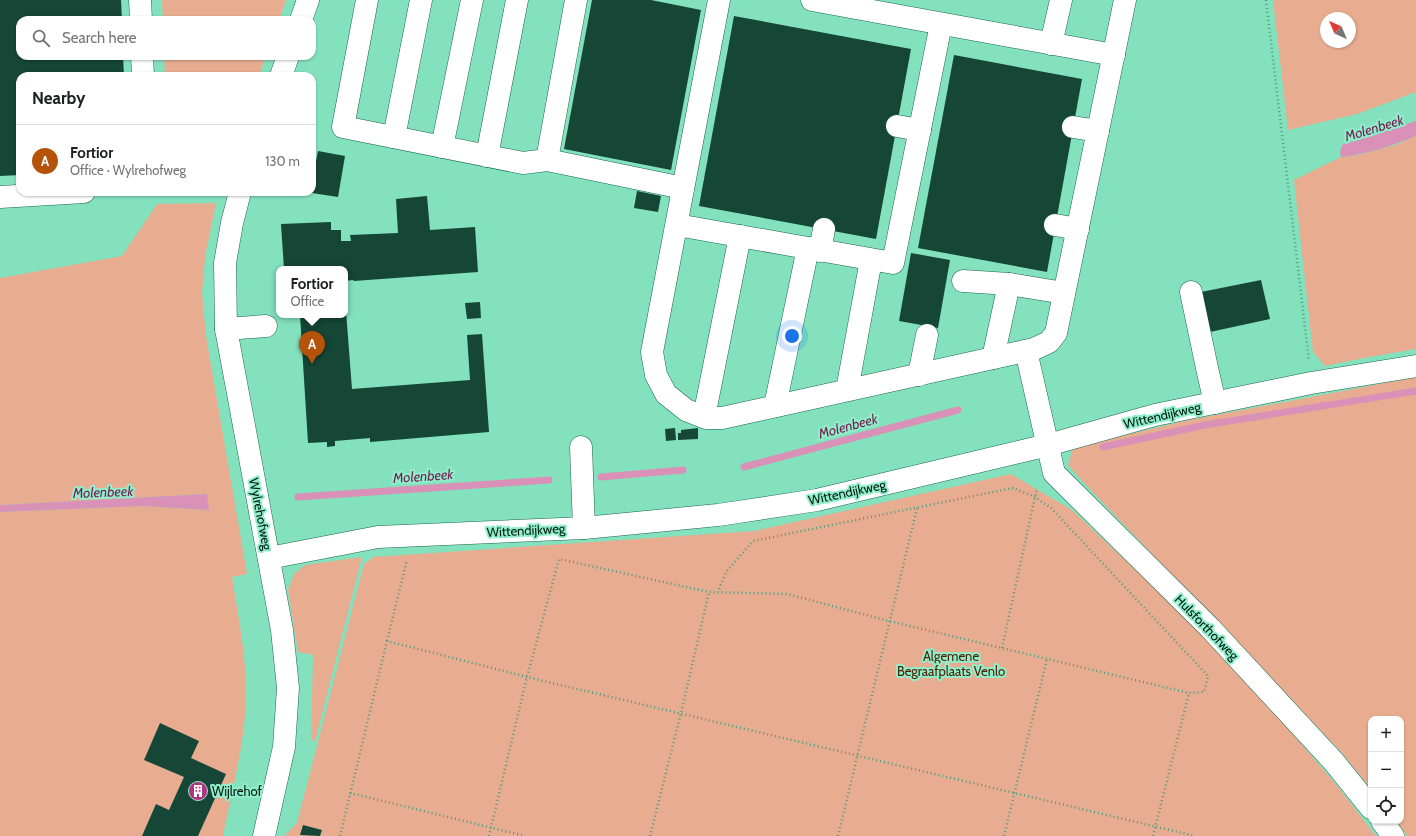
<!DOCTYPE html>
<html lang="en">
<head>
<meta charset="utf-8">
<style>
	body { margin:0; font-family:Cabin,sans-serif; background:#f6f6f6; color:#202124 }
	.controls { position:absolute; right:12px; bottom:12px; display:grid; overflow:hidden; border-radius:8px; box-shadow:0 1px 3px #0004 }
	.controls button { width:36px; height:36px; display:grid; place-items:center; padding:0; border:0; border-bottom:1px solid #e0e0e0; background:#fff; color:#202124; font:20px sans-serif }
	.compass { position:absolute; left:1320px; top:12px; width:36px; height:36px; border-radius:50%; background:#fff; box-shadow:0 1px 3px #0004; rotate:316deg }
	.you { position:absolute; left:792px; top:336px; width:14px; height:14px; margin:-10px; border:3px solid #fff; border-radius:50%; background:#1a73e8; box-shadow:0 0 0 6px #1a73e833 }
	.badge { display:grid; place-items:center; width:26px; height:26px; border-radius:50%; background:#b45309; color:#fff; font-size:13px; font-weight:700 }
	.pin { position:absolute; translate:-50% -33px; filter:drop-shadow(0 1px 2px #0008) }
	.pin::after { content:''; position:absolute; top:21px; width:14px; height:12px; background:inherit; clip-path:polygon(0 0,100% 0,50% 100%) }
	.popup { position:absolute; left:276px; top:266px; width:72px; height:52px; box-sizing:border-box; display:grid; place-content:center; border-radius:8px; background:#fff; filter:drop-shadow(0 1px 3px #0005); font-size:13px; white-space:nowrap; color:#757577 }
	.popup b { font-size:15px; color:#202124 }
	.popup::after { content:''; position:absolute; left:50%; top:100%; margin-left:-8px; border:8px solid transparent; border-top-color:#fff }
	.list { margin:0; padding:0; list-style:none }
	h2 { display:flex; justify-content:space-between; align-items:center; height:52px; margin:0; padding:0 16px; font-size:17px }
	h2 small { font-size:13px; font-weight:400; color:#757577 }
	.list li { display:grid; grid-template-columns:26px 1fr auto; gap:12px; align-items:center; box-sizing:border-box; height:72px; padding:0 16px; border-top:1px solid #e0e0e0 }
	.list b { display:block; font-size:15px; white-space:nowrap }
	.list p { margin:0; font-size:13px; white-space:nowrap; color:#757577 }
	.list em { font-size:13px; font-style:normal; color:#757577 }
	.icon { flex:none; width:22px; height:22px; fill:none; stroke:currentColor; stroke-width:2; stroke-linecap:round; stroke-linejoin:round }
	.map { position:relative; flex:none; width:1416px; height:836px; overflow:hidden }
	.search { position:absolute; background:#fff; box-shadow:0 1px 3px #0004; left:16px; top:16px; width:300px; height:44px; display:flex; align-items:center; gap:10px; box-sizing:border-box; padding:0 14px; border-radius:12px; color:#757577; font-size:15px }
	.panel { position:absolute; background:#fff; box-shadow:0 1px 3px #0004; left:16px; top:72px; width:300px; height:124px; border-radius:12px }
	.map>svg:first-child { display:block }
</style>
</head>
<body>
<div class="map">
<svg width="1416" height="836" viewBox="0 0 1416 836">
	<rect width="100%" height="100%" fill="#84e1bd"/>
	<g fill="#e8ad90" fill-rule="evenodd">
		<polygon points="162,0 286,0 279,20 163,20"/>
		<path d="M1273 0H1416V92L1357 114 1288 130ZM1326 18H1350V42H1326Z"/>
		<polygon points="164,56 266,56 259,76 165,76"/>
		<polygon points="1416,136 1416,349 1369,357 1325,366 1313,352 1294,180 1341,157 1358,155 1396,145"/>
		<path d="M216 203 205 257 202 293 206 336 247 574 232 577C238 615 246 653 246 692 246 741 232 789 223 836H0V512L142 506 209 510 206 494 0 505V278L122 256 157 204Z"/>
		<polygon points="1416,377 1416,836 1407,836 1397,821 1401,821 1401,719 1371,719 1371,789 1341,752 1084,483 1068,465 1073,448 1184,421"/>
		<polygon points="1011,474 1072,510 1197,628 1272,710 1334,782 1376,836 284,836 297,823 364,564 373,557 754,531"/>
		<polygon points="362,557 315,741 311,740 313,655 298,652 288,590 294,574 305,565"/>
	</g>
	<g fill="#da91b7">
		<path d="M1416 121V136C1392 146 1367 154 1341 157L1340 152 1342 145Z"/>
		<polygon points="207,494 209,510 142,506 0,512 0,505"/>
	</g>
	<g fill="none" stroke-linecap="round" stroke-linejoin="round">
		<g stroke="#da91b7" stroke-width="7">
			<polyline points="1103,447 1205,425 1416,391"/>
			<polyline points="744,467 958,410"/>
			<polyline points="601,477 683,470"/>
			<polyline points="298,497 549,480"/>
		</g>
	</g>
	<g fill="#154636">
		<polygon points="0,0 121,0 122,20 20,20 20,56 123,56 124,76 20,76 20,175 0,176"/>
		<polygon points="592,0 651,0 701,10 671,170 564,149"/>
		<polygon points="734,16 911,49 876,239 699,206"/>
		<polygon points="954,55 1082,79 1047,272 918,248"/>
		<polygon points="318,151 345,156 338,197 312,193 312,181"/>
		<polygon points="637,191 661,196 658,212 634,208"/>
		<polygon points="427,196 430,230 475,227 478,272 354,281 353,280 345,281 345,269 284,269 281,224 331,222 331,230 341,230 341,241 351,241 350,235 398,233 396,199"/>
		<polygon points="911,253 950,260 938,328 899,321"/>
		<polygon points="1261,280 1270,319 1210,332 1201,292"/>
		<polygon points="480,302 481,318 467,319 465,303"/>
		<polygon points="345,311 346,311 352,389 470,380 467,335 482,334 489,432 370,442 370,438 335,441 335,446 327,447 327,442 308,443 300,315 345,315"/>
		<polygon points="675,428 676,440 666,441 665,429"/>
		<polygon points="698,428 698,439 678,440 678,433 681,433 681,430"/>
		<polygon points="160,723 199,741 191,758 226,774 198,836 142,836 156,804 169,810 184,777 144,760"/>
		<polygon points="303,825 322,830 320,836 300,835"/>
	</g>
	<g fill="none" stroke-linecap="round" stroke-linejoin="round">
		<g stroke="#19654d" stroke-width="23">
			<g id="minor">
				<polyline points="140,0 141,20"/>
				<polyline points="367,0 343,127 523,163 547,160"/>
				<polyline points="576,0 547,160 683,188"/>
				<polyline points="719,0 652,352 656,375 666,394 686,410 706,418 722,418 1034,349 1049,342 1056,333 1125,0"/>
				<polyline points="812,0 1114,55"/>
				<polyline points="301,20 308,0"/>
				<polyline points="1051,44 1061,0"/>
				<polyline points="142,56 143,76"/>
				<polyline points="281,76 288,56"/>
				<polyline points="897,126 920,130"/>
				<polyline points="1073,127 1098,131"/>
				<polyline points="394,137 421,0"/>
				<polyline points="442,147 472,0"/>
				<polyline points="487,156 517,0"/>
				<polyline points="240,192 232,223 225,263 226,329 282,630 288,688 284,747 264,836"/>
				<polyline points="0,197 84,192"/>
				<polyline points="677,225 893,263 941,24"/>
				<polyline points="1055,225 1078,229"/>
				<polyline points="820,251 824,229"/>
				<polyline points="963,281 1009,284 1064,293"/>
				<polyline points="1191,292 1207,368 1215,403"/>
				<polyline points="226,329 266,326"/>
				<polyline points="1026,351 1054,473 1210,628 1334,762 1371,808"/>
				<polyline points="993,358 1009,284"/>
				<polyline points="919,375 927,335"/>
				<polyline points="847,390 871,260"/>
				<polyline points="775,406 808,248"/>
				<polyline points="704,417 740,236"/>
				<polyline points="581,447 584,528"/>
				<polyline points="269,558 378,537 584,528 718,515 817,500 1048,445 1155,415 1311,383 1416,366"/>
				<polyline points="1382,821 1393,836"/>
			</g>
		</g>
		<g stroke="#54997f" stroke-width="2.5" stroke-dasharray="1 3" stroke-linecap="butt">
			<polyline points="1266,0 1309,361"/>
			<polyline points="387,641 407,560"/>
			<polyline points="1002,648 1035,497 1036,492 1038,489"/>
			<polyline points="350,793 525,836"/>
			<polyline points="340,836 387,641 527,677 1195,836"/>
			<polyline points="489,836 527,677 559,559 709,592 787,594 889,621 1189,693 1204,692 1208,676 1051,508 1035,497 1013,488 753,541 726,572 718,592"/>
			<polyline points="650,836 681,713 709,592"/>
			<polyline points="838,836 917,508"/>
			<polyline points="1004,836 1047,659"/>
			<polyline points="1153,836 1189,693"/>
		</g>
		<use href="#minor" stroke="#fff" stroke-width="22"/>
	</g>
	<defs>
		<g id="building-disc" transform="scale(1)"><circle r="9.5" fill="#b13280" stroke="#91eeca"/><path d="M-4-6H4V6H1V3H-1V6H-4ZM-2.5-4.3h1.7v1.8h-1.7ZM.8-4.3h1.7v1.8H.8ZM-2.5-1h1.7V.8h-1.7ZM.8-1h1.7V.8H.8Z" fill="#fff"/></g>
	</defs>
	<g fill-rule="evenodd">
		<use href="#building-disc" x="198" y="791"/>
	</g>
	<g text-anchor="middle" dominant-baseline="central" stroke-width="4" stroke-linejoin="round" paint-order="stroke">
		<g font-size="13" fill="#001b12" stroke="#91eeca">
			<text transform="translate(1162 415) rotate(-13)">Wittendijkweg</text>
			<text transform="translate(847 492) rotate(-12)">Wittendijkweg</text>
			<text transform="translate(261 514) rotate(79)">Wylrehofweg</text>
			<text transform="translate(526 530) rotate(-3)">Wittendijkweg</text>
			<text transform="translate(1207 627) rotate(46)">Hulsforthofweg</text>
		</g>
		<g font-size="13" fill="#4e2105" stroke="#91eeca">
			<text x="951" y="656">Algemene<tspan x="951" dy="15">Begraafplaats Venlo</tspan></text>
		</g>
		<g font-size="13" fill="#001b12" stroke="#91eeca" text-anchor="start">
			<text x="212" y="791">Wijlrehof</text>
		</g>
		<g font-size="14" font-style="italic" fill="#741f53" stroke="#91eeca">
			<text transform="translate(1374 128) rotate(-17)">Molenbeek</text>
			<text transform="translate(848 426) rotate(-15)">Molenbeek</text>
			<text transform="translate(423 476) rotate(-4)">Molenbeek</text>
			<text transform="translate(103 492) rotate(-2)">Molenbeek</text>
		</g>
	</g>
</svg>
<div class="controls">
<button>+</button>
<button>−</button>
<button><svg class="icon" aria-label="locate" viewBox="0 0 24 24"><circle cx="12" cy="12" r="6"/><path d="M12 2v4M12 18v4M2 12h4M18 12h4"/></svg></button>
</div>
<svg class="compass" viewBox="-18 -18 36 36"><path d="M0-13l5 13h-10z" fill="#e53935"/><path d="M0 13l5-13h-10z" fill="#757577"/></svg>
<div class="you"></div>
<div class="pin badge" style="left:312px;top:364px">A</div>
<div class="popup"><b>Fortior</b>Office</div>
<div class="search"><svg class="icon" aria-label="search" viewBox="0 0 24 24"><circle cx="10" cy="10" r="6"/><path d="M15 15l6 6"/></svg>Search here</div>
<section class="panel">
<h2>Nearby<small></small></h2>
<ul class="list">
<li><span class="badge">A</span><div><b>Fortior</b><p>Office · Wylrehofweg</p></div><em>130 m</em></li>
</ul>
</section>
</div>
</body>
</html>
